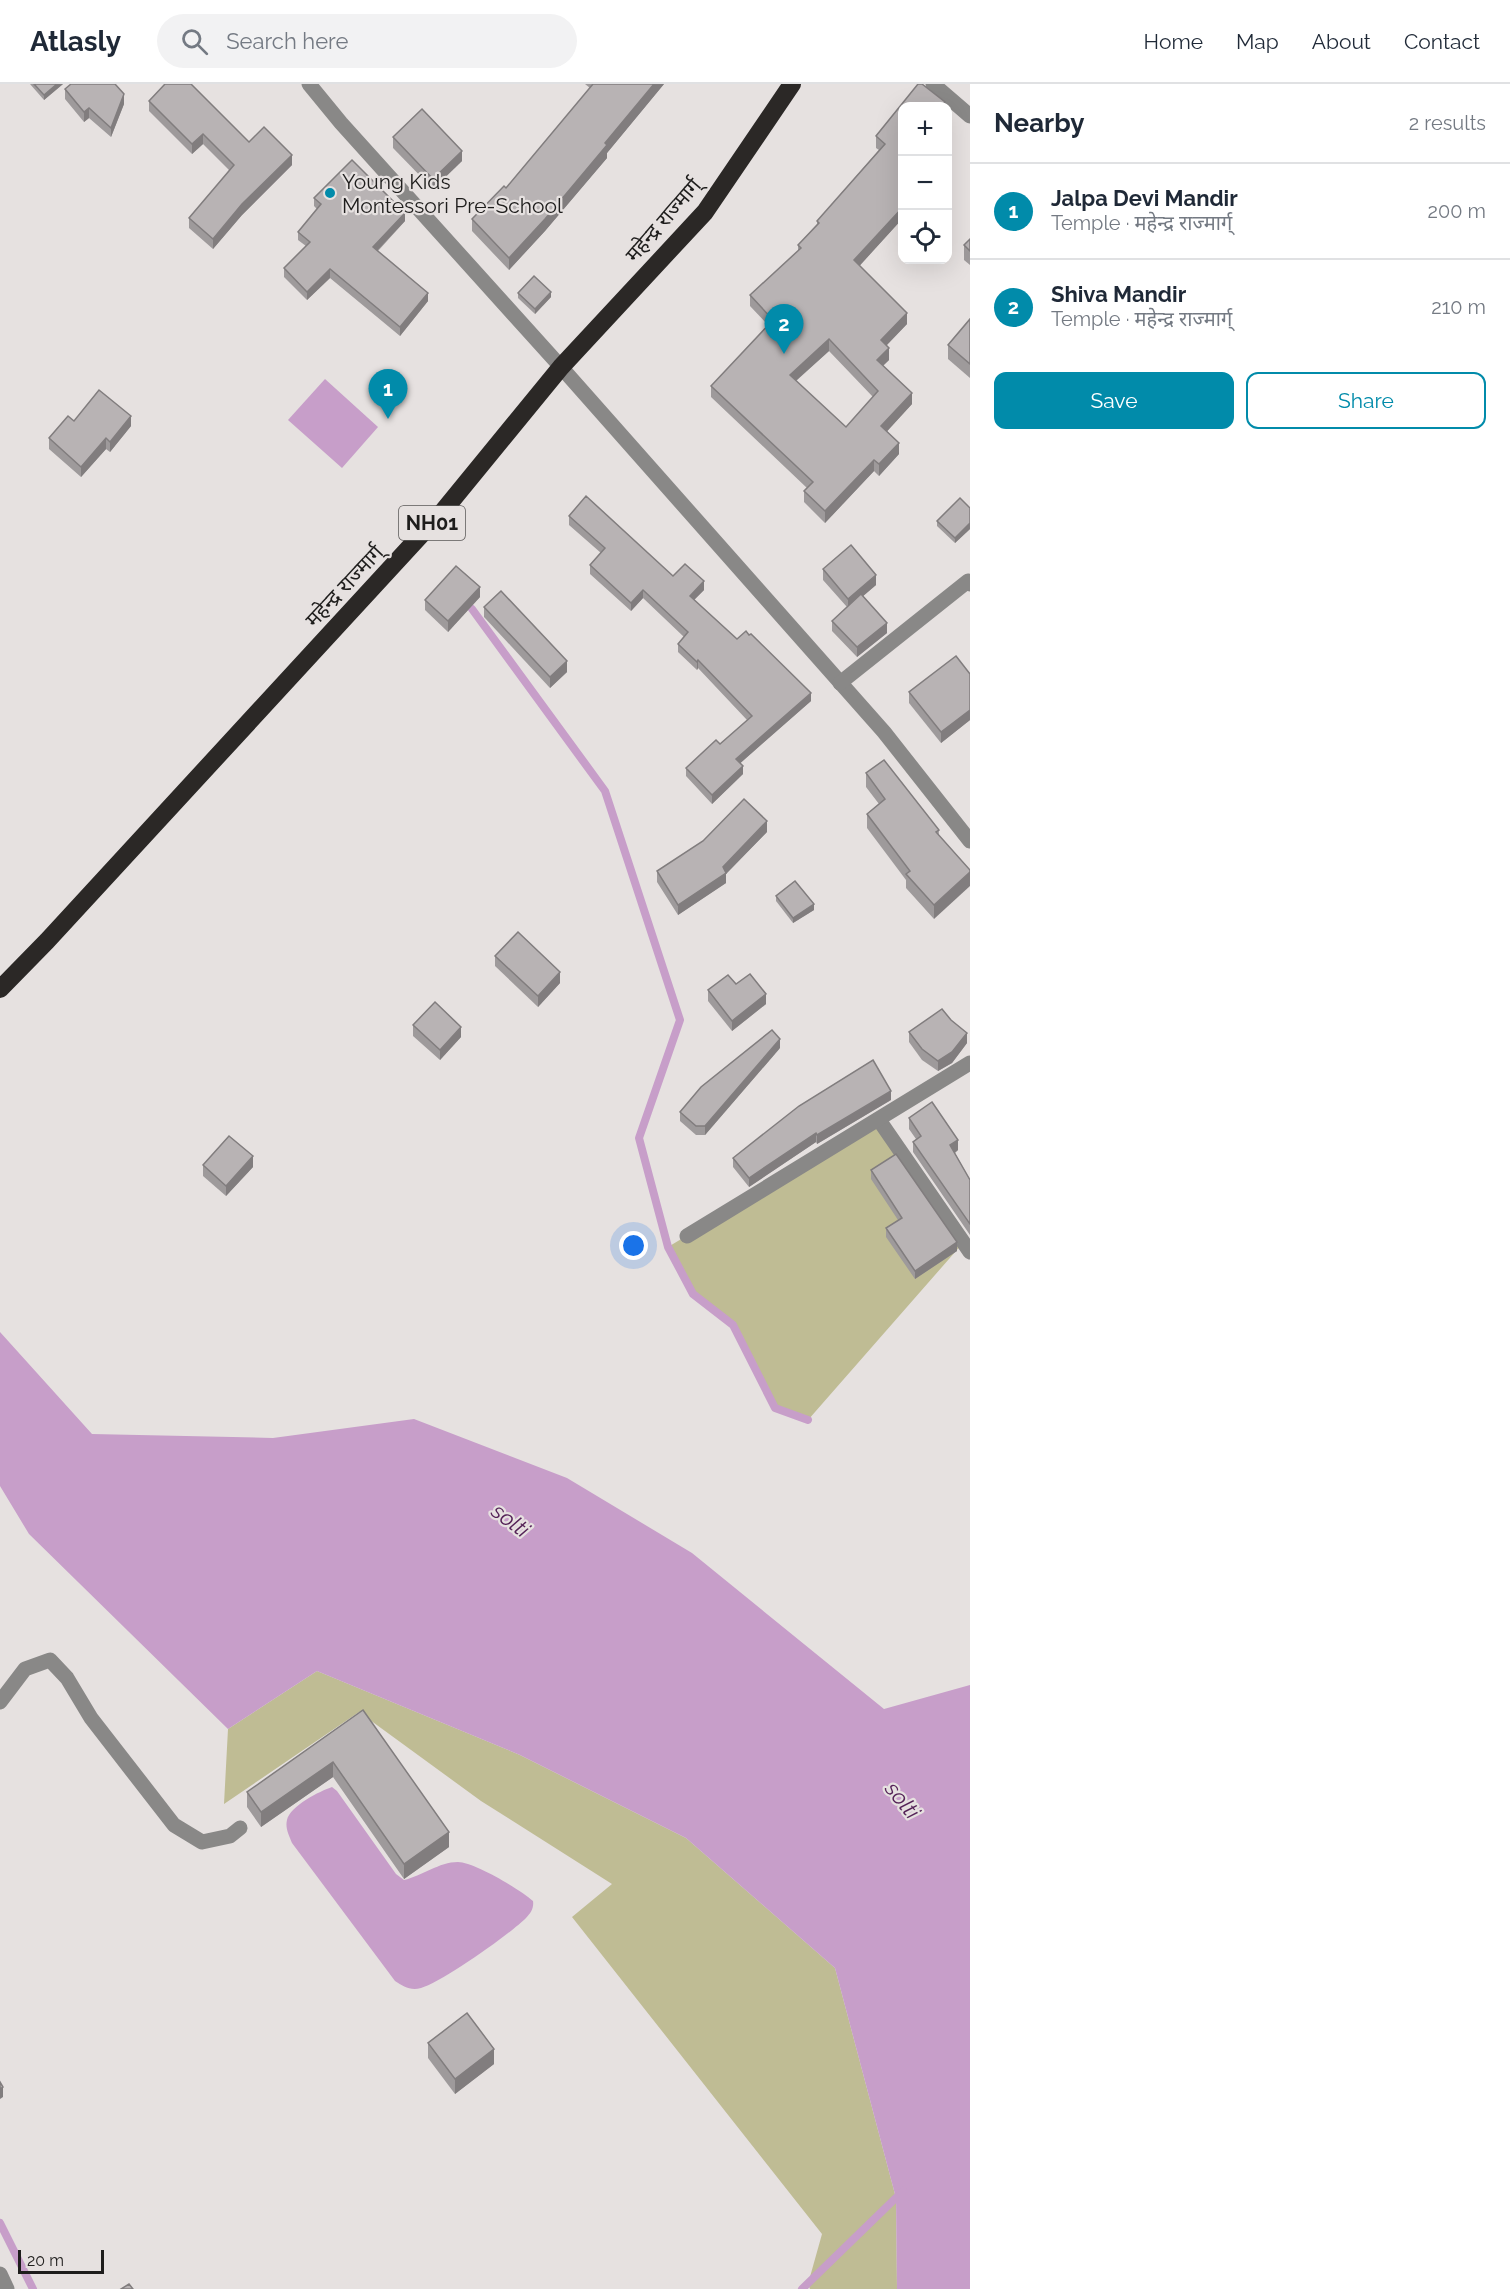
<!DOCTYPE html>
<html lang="en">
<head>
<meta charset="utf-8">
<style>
	body { margin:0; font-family:Raleway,"Noto Sans Devanagari",sans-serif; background:#f2f2f3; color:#1f2937 }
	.controls { position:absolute; right:18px; top:18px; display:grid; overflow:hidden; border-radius:12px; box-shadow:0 6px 24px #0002 }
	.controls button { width:54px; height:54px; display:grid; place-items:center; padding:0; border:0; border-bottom:2px solid #e0e1e3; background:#fff; color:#1f2937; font:30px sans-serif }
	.scale { position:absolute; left:18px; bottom:15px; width:86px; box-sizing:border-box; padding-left:6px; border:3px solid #1e1d1c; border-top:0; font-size:16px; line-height:21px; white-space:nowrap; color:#1e1d1c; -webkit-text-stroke:4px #e6e1e0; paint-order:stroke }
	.you { position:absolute; left:634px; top:1162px; width:21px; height:21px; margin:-15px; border:4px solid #fff; border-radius:50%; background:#1a73e8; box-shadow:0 0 0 9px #1a73e833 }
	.badge { display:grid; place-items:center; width:39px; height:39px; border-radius:50%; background:#018baa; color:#fff; font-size:20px; font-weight:700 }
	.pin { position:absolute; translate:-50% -50px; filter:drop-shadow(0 2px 3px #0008) }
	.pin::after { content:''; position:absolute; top:32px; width:21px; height:18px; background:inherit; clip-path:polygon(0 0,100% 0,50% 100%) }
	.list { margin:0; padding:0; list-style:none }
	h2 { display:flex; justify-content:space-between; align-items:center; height:78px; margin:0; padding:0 24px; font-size:26px }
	h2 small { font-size:20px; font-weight:400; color:#747a83 }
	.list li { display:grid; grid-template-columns:39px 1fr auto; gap:18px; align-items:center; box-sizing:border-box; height:96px; padding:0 24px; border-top:2px solid #e0e1e3 }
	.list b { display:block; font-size:22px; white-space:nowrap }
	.list p { margin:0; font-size:20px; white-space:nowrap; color:#747a83 }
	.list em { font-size:20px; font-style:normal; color:#747a83 }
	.actions { display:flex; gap:12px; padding:18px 24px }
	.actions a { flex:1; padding:14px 0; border:2px solid #018baa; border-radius:12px; text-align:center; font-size:21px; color:#018baa }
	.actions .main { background:#018baa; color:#fff }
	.icon { flex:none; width:33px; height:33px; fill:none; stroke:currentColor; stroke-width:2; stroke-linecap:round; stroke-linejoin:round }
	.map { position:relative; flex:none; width:970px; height:2205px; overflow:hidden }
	header { display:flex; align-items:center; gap:36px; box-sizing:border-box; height:84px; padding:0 30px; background:#fff; border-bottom:2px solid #e0e1e3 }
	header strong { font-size:28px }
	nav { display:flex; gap:33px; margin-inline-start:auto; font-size:21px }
	.search { width:420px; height:54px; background:#f2f2f3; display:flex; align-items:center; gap:15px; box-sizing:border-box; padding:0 21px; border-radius:33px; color:#747a83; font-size:22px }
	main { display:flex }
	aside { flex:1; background:#fff }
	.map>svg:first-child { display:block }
</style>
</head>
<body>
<header>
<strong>Atlasly</strong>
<div class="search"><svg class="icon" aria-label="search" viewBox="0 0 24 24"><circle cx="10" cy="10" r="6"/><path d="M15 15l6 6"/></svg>Search here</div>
<nav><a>Home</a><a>Map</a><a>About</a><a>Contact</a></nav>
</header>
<main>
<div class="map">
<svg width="970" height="2205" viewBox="0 0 970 2205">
	<rect width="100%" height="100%" fill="#e6e1e0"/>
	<g fill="#bfbc94">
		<polygon points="879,1036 963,1159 808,1336 775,1324 733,1241 693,1210 668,1163"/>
		<polygon points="317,1587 520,1671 686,1754 835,1884 896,2114 897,2205 810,2205 808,2200 822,2150 572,1833 612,1800 481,1717 359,1628 224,1720 228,1645"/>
	</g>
	<g fill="#c79ec9">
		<polygon points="325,295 378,343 342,384 288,336"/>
		<polygon points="0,1248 92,1350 273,1354 414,1335 567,1394 692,1469 884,1625 970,1601 970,2205 897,2205 896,2114 835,1884 686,1754 520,1671 317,1587 228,1645 29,1450 0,1402"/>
		<path d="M332 1703 337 1707 396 1790 404 1796C422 1792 439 1778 458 1778 474 1778 521 1806 533 1817 534 1824 531 1829 526 1834 510 1850 441 1899 421 1904 410 1907 403 1902 395 1897L292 1759C289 1751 285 1744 287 1736 290 1722 320 1707 332 1703Z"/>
	</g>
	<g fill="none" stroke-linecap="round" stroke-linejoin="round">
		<g stroke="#c79ec9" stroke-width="8">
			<polyline points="472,525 605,707 680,936 639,1054 668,1163 693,1210 733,1241 775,1324 808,1336"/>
			<polyline points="0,2139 33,2205"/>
			<polyline points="802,2205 903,2107"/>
		</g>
		<g stroke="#898887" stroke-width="15">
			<polyline points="309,0 341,39 561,283 884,648 970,757"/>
			<polyline points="933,0 970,32"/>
			<polyline points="840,599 968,497 970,500"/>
			<polyline points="879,1036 970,1168"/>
			<polyline points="687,1152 970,979"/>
			<polyline points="0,1618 25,1585 50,1576 67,1594 91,1634 174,1741 202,1758 230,1752 240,1744"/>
			<polyline points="0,2190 7,2205"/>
		</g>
		<polyline stroke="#2b2826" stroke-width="18" points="0,905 47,857 444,426 561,283 705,128 792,0"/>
	</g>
	<g fill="#9e9a9b" fill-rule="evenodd">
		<polygon points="30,0 63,0 44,16"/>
		<polygon points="585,0 664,0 607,69 607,74 545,147 509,186 472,147 472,135 506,104 590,4"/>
		<path d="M918 0H922L945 18V22H903V134L859 182 907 229V240L886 262 889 264V276L883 282 912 309V320L887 347 899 359V370L879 392 874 387 825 439 804 418V407L807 404 711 313V302L768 241 750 222V211L798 167V161L817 140V137L879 66 876 64V52ZM829 267 873 313 846 343 796 297Z"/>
		<polygon points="65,5 124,20 111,53 89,34 84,38 65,15"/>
		<polygon points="149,17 249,58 292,81 242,131 213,165 189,144 189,134 230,87 203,60 192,70 149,27"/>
		<polygon points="393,53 462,77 433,105 393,64"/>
		<polygon points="314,114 405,137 378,167 428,217 400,252 330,194 307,216 284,193 284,184 306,162 298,156 298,148 317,125 314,122"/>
		<polygon points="970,155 970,181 964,176 964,161"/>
		<polygon points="518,209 551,213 535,230 518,214"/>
		<polygon points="970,235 970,294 948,275 948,261"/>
		<polygon points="74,337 131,342 110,368 106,365 81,393 49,365 49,354"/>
		<polygon points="970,424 970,445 955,459 937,442 937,437"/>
		<polygon points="569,432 673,492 704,506 694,516 737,555 811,617 740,679 743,690 712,720 686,692 686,684 720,660 747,636 698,584 697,586 678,568 678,560 684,553 643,514 631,527 590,490 590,481 601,469 569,441"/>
		<polygon points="823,485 876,501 863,512 887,549 857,573 832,547 832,537 847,523 823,496"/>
		<polygon points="480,513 448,548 425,526 425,516"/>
		<polygon points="484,523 567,588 550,604 484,533"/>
		<polygon points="970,590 970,636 941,659 909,619 909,608"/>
		<polygon points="866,689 939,746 934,835 906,804 906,796 867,744 867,730 879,720 866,703"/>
		<polygon points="767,748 726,790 726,799 678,831 657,798 657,787"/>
		<polygon points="776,812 814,826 793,839 776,817"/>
		<polygon points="495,872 560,899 538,923 495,882"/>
		<polygon points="736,900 766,920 732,947 708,917 708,906"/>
		<polygon points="413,941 461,953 440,976 413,952"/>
		<polygon points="909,948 967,959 952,979 938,987 922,976 909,958"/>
		<polygon points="780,964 705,1051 696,1051 680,1037 680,1028"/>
		<polygon points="891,1016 817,1060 816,1058 749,1103 733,1083 733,1074"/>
		<polygon points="909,1034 958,1066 955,1069 970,1096 970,1151 913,1068 913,1058 916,1055 909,1045"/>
		<polygon points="203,1081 253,1083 226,1112 203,1092"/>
		<polygon points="871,1086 957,1167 915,1195 886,1153 886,1144 898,1136 871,1095"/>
		<polygon points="363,1626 449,1763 404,1795 333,1693 261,1743 247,1723 247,1708"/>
		<polygon points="428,1959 494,1980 455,2010 428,1974"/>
	</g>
	<g fill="#817d7e">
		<polygon points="57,0 63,0 44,16 44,11"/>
		<polygon points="654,0 664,0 607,69 607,74 545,147 509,186 509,174"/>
		<polygon points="124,10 124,20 111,53 111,44"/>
		<polygon points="89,24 89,34 84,38 84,28"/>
		<polygon points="203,50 203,60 192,70 192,60"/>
		<polygon points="462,67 462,77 433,105 433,95"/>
		<polygon points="292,71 292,81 242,131 213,165 213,155 242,120"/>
		<polygon points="903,123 903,134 854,188 854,176"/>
		<polygon points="405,129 405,137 373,171 373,163"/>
		<polygon points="330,185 330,194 307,216 307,208"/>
		<polygon points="551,208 551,213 535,230 535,225"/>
		<polygon points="428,209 428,217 400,252 400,243"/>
		<polygon points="907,229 907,240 881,267 881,256"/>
		<polygon points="829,255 829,267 790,302 790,291"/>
		<polygon points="889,264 889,276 877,287 877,276"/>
		<polygon points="912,309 912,320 881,354 881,342"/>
		<polygon points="131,332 131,342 110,368 110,358"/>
		<polygon points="106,354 106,365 81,393 81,383"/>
		<polygon points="899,359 899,370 879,392 879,380"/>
		<polygon points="874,376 874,387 825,439 825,427"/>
		<polygon points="970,439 970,445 955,459 955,454"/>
		<polygon points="876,491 876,501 848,525 848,515"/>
		<polygon points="704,497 704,506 690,520 690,512"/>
		<polygon points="480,503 480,513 448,548 448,537"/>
		<polygon points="643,506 643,514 631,527 631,519"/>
		<polygon points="887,539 887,549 857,573 857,563"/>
		<polygon points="698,576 698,584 697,586 697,578"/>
		<polygon points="567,577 567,588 550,604 550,593"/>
		<polygon points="811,609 811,617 736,683 736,675"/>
		<polygon points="970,626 970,636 941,659 941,648"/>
		<polygon points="743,682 743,690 712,720 712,711"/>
		<polygon points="767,737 767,748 726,790 726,799 678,831 678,821 723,783"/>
		<polygon points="970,788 970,802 934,835 934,821"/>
		<polygon points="814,820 814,826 793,839 793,834"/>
		<polygon points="560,888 560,899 538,923 538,912"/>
		<polygon points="766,910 766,920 732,947 732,937"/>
		<polygon points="461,943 461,953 440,976 440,966"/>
		<polygon points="967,949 967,959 952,979 938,987 938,977"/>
		<polygon points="780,955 780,964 705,1051 705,1042"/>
		<polygon points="891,1007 891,1016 817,1060 817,1051"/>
		<polygon points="816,1049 816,1058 749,1103 749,1094"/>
		<polygon points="958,1056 958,1066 950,1072 950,1061"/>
		<polygon points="253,1072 253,1083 226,1112 226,1102"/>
		<polygon points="957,1158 957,1167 915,1195 915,1187"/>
		<polygon points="333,1678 333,1693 261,1743 261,1728"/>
		<polygon points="449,1748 449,1763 404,1795 404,1780"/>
		<polygon points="494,1965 494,1980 455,2010 455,1995"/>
		<polygon points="3,2003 3,2013 0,2015 0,2005"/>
	</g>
	<g fill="#b8b3b4" stroke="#817d7e" stroke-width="1.5" fill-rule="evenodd">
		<polygon points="34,0 57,0 44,11"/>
		<polygon points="71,0 115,0 124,10 111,44 89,24 84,28 65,5"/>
		<polygon points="165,0 191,0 249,58 264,43 292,71 242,120 213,155 189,134 234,81 203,50 192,60 149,17"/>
		<polygon points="593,0 654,0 605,59 607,61 545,135 509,174 472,135 504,102 506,104"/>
		<path d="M918 0H922L945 18 942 22H903V123L854 176 907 229 881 256 889 264 877 276 912 309 881 342 899 359 879 380 874 376 825 427 804 407 813 398 711 302 773 236 750 211 801 164 798 161 819 139 817 137 885 60 876 52ZM829 255 878 307 846 343 790 291Z"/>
		<polygon points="422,25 462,67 433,95 393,53"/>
		<polygon points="352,76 405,129 373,163 428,209 400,243 330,185 307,208 284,184 310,158 298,148 321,120 314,114"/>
		<polygon points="970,155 970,167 964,161"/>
		<polygon points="534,192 551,208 535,225 518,209"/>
		<polygon points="970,235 970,280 948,261"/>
		<polygon points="99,306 131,332 110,358 106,354 81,383 49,354 68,332 74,337"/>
		<polygon points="586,412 673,492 685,480 704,497 690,512 737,555 746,547 749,551 751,550 811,609 736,675 743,682 712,711 686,684 716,656 720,660 752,632 698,576 697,578 678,560 688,548 643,506 631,519 590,481 605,464 569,432"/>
		<polygon points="960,414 970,424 970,439 955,454 937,437"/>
		<polygon points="851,461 876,491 848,515 823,485"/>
		<polygon points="456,482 480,503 448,537 425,516"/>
		<polygon points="501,507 567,577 550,593 484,523"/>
		<polygon points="861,510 887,539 857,563 832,537"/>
		<polygon points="956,572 970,590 970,626 941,648 909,608"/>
		<polygon points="884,676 939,746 936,748 970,786 970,788 934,821 906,790 910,787 867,730 885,715 866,689"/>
		<polygon points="744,715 767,737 723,783 726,789 678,821 657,787 703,757"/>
		<polygon points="795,797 814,820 793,834 776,812"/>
		<polygon points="518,848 560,888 538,912 495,872"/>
		<polygon points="750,890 766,910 732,937 708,906 728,891 736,900"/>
		<polygon points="435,918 461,943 440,966 413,941"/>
		<polygon points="942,925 951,936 967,949 952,968 938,977 922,965 909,948"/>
		<polygon points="772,946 780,955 705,1042 696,1042 680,1028 701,1003"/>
		<polygon points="873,976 891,1007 817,1051 816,1049 749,1094 733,1074 799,1022"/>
		<polygon points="932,1018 958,1056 950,1061 970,1096 970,1140 913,1058 921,1052 909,1034"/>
		<polygon points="229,1052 253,1072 226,1102 203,1081"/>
		<polygon points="896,1070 957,1158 915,1187 886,1144 902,1134 871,1086"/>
		<polygon points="363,1626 449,1748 404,1780 333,1678 261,1728 247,1708"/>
		<polygon points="467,1929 494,1965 455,1995 428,1959"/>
		<polygon points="0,1998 3,2003 0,2005"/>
		<polygon points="129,2200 133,2205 121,2205"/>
	</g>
	<circle fill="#018baa" stroke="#e6e1e0" stroke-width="2" cx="330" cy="109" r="6"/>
	<g text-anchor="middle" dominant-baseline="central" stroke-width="4.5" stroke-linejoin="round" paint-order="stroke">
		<rect fill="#e6e1e0" stroke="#5a5857" stroke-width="1.5" x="399" y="422" width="66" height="34" rx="4.5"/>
		<g font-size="20" font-weight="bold" fill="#1e1d1c">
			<text x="432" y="439">NH01</text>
		</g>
		<g font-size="21" fill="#1e1d1c" stroke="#e6e1e0" text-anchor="start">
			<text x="342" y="97">Young Kids<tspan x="342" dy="24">Montessori Pre-School</tspan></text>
		</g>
		<g font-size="21" fill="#1e1d1c" stroke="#e6e1e0">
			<text transform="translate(663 136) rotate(-49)">महेन्द्र राज्मार्ग्</text>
			<text transform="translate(344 502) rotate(-47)">महेन्द्र राज्मार्ग्</text>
		</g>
		<g font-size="22" font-style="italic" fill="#552358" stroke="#e6e1e0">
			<text transform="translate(511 1436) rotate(37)">solti</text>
			<text transform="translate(903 1716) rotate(51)">solti</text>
		</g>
	</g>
</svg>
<div class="controls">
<button>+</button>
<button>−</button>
<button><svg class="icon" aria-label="locate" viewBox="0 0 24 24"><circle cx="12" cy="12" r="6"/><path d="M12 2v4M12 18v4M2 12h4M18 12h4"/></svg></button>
</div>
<div class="scale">20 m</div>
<div class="you"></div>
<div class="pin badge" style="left:388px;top:335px">1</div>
<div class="pin badge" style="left:784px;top:270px">2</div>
</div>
<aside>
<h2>Nearby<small>2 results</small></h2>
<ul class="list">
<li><span class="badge">1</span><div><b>Jalpa Devi Mandir</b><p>Temple · महेन्द्र राज्मार्ग्</p></div><em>200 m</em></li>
<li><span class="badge">2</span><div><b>Shiva Mandir</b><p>Temple · महेन्द्र राज्मार्ग्</p></div><em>210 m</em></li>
</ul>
<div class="actions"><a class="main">Save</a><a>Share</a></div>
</aside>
</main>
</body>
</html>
